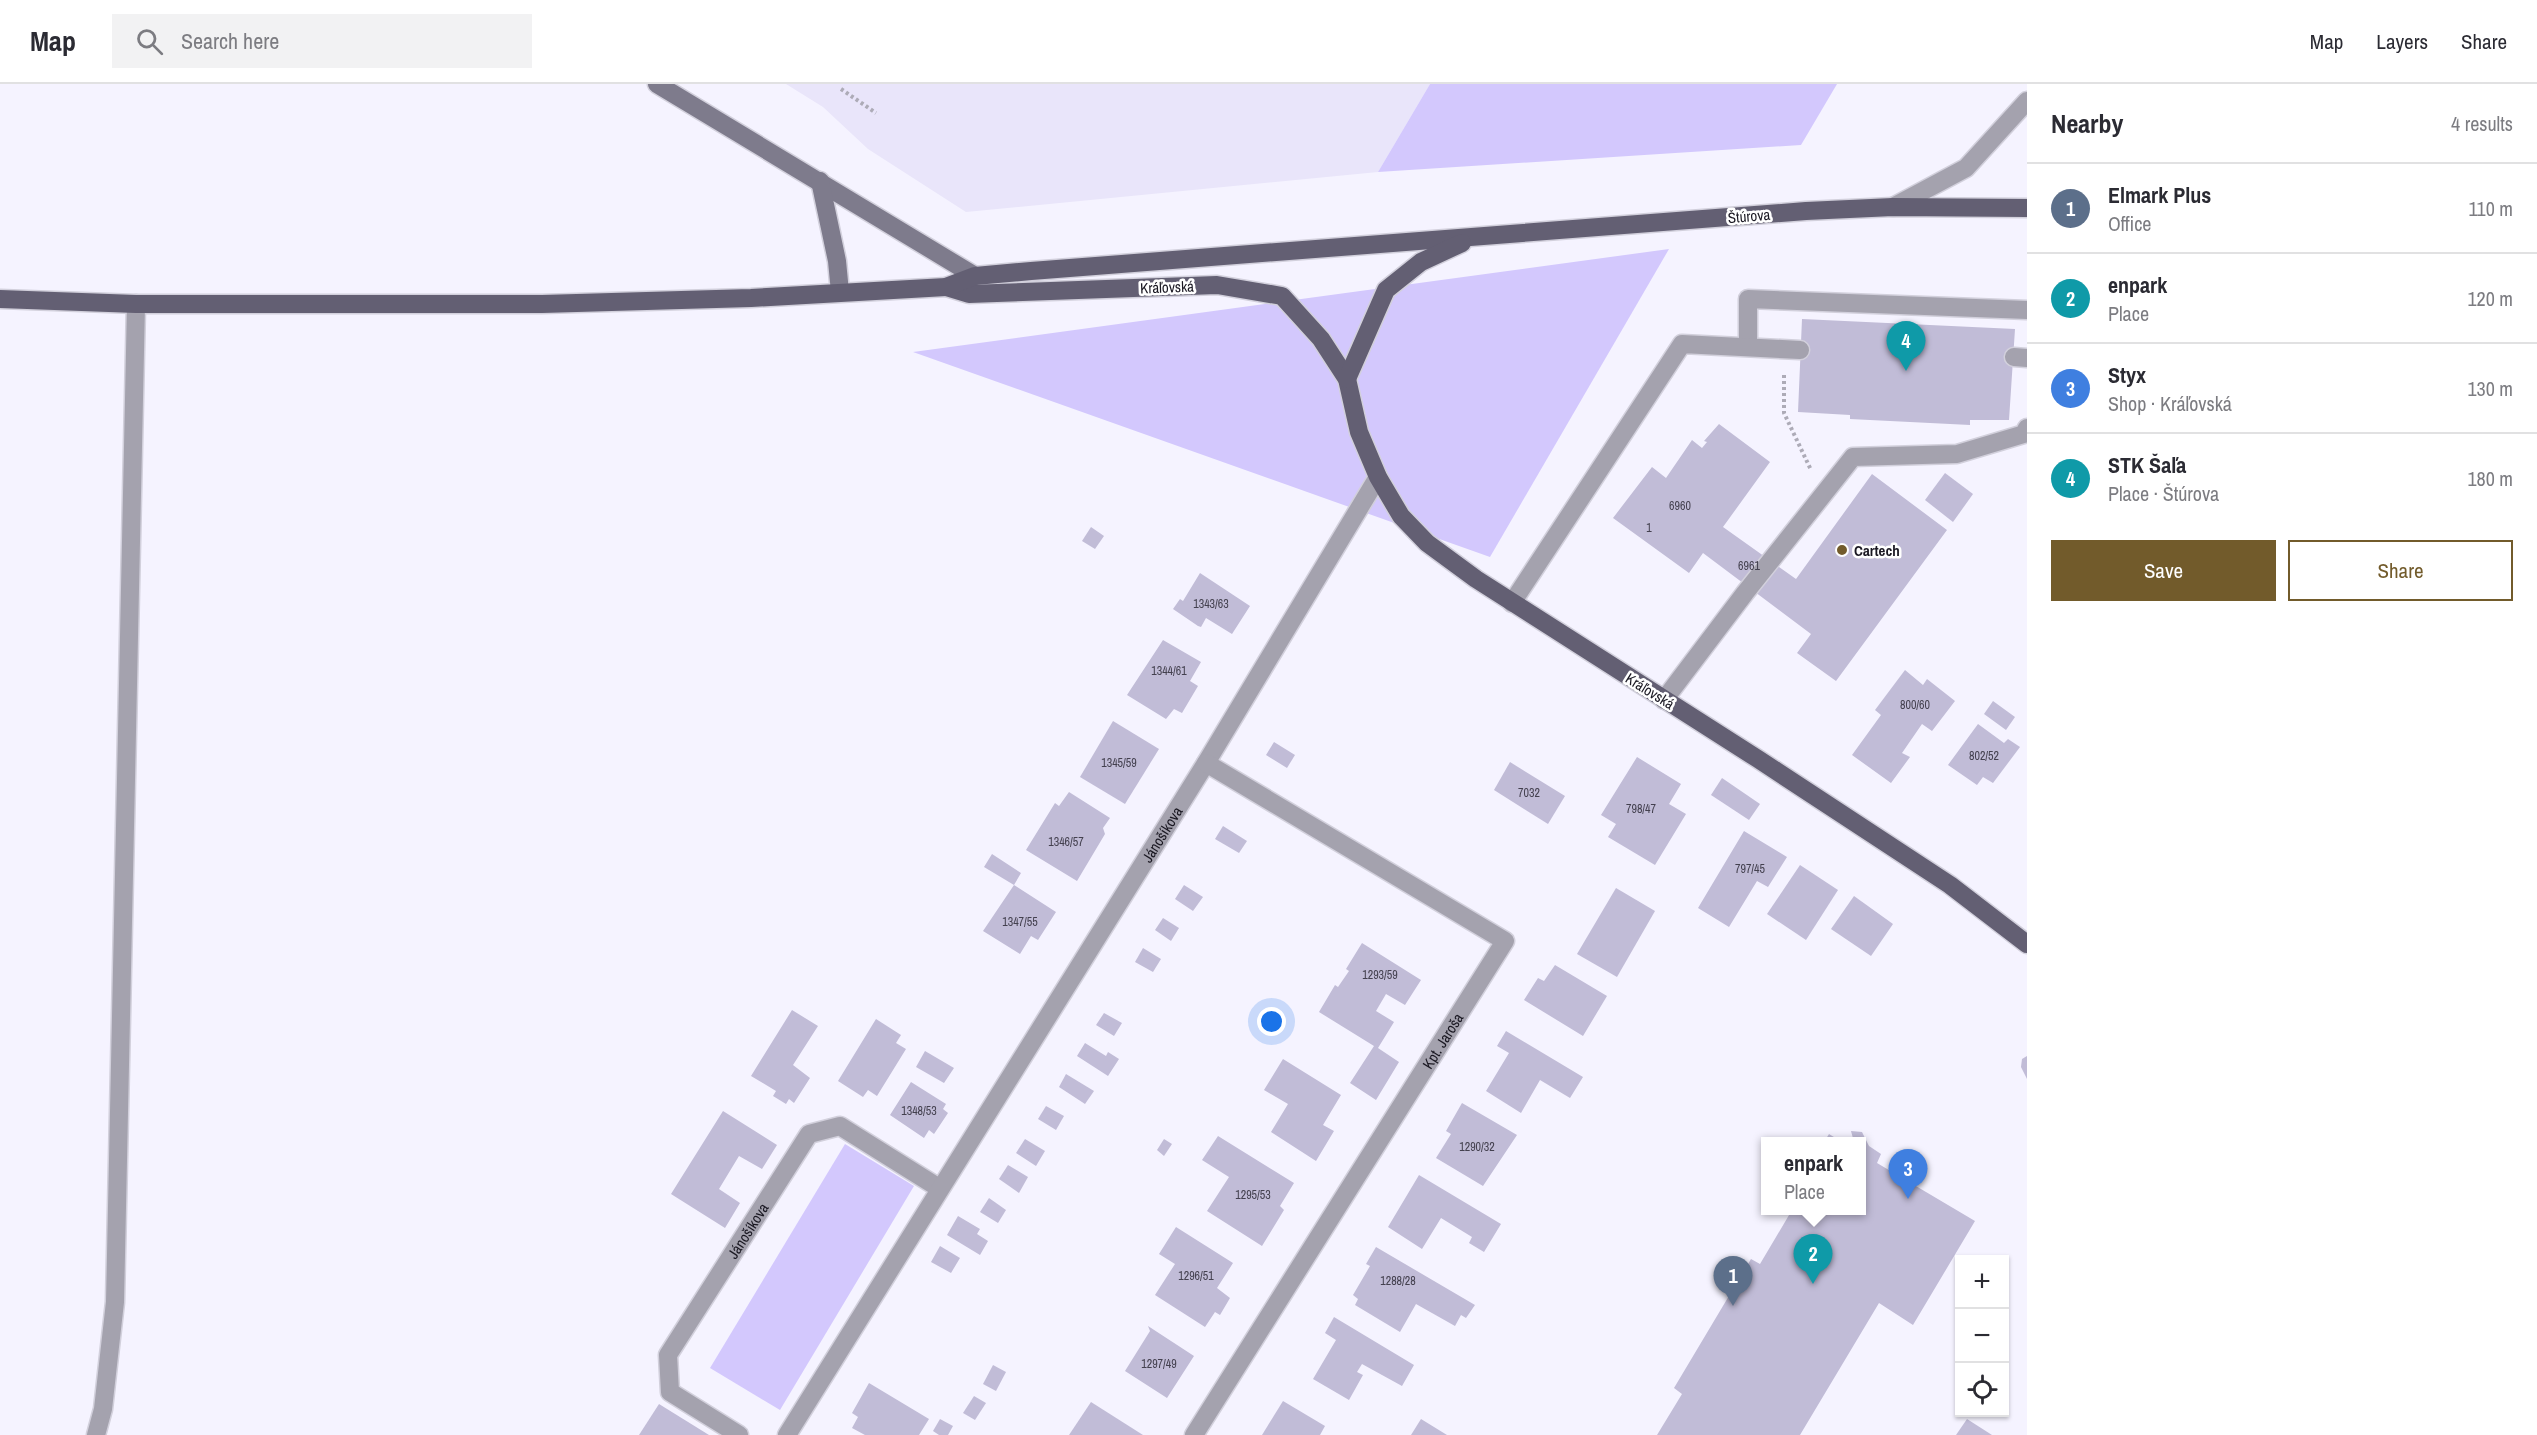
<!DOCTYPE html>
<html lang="en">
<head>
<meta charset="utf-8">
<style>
	body { margin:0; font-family:"Archivo Narrow",sans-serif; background:#f2f2f3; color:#2b2b33 }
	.controls { position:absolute; right:18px; bottom:18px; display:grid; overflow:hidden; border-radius:0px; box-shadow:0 2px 4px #0004 }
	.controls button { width:54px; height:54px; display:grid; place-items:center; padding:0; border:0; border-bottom:2px solid #e1e1e2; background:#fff; color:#2b2b33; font:30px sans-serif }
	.you { position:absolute; left:1272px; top:938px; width:21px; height:21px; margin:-15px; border:4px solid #fff; border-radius:50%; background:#1a73e8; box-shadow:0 0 0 9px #1a73e833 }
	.badge { display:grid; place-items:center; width:39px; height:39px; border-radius:50%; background:#725b2b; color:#fff; font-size:20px; font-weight:700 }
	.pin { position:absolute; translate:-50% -50px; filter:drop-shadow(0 2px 3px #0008) }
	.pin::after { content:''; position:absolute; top:32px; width:21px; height:18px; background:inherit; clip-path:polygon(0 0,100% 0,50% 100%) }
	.popup { position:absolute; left:1761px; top:1053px; width:105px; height:78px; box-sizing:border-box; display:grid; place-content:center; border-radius:0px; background:#fff; filter:drop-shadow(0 2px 4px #0005); font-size:20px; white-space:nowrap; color:#7c7c81 }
	.popup b { font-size:22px; color:#2b2b33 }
	.popup::after { content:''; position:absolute; left:50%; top:100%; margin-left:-12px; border:12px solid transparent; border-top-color:#fff }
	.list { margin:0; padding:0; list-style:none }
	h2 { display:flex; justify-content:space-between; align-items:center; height:78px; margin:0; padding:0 24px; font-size:26px }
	h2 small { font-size:20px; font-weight:400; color:#7c7c81 }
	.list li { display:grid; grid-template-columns:39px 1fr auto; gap:18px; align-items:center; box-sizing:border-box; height:90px; padding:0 24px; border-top:2px solid #e1e1e2 }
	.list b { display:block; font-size:22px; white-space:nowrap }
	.list p { margin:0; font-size:20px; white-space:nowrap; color:#7c7c81 }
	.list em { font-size:20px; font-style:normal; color:#7c7c81 }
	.actions { display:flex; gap:12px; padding:18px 24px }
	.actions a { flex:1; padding:14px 0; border:2px solid #725b2b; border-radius:0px; text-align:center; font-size:21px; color:#725b2b }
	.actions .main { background:#725b2b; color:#fff }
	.icon { flex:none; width:33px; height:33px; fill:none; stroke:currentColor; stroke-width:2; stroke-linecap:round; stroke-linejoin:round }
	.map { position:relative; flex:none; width:2027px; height:1351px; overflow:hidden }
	header { display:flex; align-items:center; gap:36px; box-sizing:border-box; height:84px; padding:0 30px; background:#fff; border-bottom:2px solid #e1e1e2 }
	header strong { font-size:28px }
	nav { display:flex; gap:33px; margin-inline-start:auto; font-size:21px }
	.search { width:420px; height:54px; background:#f2f2f3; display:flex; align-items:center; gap:15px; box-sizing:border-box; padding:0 21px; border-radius:0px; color:#7c7c81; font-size:22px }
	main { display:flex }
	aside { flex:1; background:#fff }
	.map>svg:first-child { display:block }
</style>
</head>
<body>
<header>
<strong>Map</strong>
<div class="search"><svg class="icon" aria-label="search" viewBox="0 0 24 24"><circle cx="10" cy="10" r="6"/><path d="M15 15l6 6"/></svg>Search here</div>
<nav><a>Map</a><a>Layers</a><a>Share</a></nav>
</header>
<main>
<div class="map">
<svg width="2027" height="1351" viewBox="0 0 2027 1351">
	<rect width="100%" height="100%" fill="#f5f3ff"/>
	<polygon fill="#e9e5fa" points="786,0 1430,0 1378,88 966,128 868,65 823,23"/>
	<g fill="#d3c8fd">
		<polygon points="1430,0 1837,0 1801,61 1378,88"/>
		<polygon points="1669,165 1490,473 913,268"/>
		<polygon points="845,1060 914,1102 780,1326 710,1284"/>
	</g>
	<g fill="#c1bcd7">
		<polygon points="1802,235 2015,245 2009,336 1970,336 1970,341 1850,335 1850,331 1798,328"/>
		<polygon points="1719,340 1770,378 1723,443 1796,495 1872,390 1947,446 1836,597 1797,569 1811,550 1703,469 1689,489 1613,434 1652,383 1666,394 1692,356 1702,364 1707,358 1704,357"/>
		<polygon points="1945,389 1973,410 1953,438 1925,416"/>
		<polygon points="1091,443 1104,452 1095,465 1082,457"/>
		<polygon points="1200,489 1250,522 1232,550 1206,534 1201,543 1198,542 1173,525 1180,515 1183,517"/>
		<polygon points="1163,556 1201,578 1190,597 1198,602 1182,629 1174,625 1166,635 1127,611"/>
		<polygon points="1905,586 1923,601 1927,595 1955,617 1932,647 1922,640 1902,669 1910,673 1891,699 1852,671 1881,631 1875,626"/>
		<polygon points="1993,617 2015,633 2006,646 1984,630"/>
		<polygon points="1113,637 1159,665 1125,720 1080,693"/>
		<polygon points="1978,640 2004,659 2008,655 2020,663 1993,699 1983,693 1977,701 1948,681"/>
		<polygon points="1274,658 1295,671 1287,684 1266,671"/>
		<polygon points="1637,673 1681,700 1669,720 1686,730 1655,781 1608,753 1616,740 1601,731"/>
		<polygon points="1510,678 1565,712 1548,740 1494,706"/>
		<polygon points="1722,694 1760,720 1749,736 1711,711"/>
		<polygon points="1069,708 1110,734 1103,744 1105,750 1077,797 1026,766 1055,719 1059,722"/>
		<polygon points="1223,742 1247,757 1239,769 1215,755"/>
		<polygon points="1744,747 1787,773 1768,803 1757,797 1729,843 1698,824"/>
		<polygon points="992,770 1021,789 1014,801 1056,828 1038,856 1031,852 1020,870 983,847 1014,801 984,783"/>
		<polygon points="1800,781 1838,806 1806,856 1767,830"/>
		<polygon points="1184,801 1203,813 1193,827 1175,815"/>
		<polygon points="1616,804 1655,827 1617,893 1577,870"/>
		<polygon points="1854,812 1893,840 1871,872 1831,845"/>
		<polygon points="1163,834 1179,844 1171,857 1155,846"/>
		<polygon points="1362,859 1421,896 1405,921 1386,910 1376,927 1394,938 1378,964 1399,978 1376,1016 1350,999 1374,962 1319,928 1335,901 1338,903 1349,887 1346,885"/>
		<polygon points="1143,864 1161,875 1153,888 1135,878"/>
		<polygon points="1555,881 1607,912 1583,952 1524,916 1538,894 1544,897"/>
		<polygon points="792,926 818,942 793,981 810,994 794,1019 789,1015 786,1020 773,1012 776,1007 751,992"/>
		<polygon points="1104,929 1122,939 1114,952 1096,941"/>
		<polygon points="876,935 901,951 896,959 906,965 877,1012 868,1006 863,1013 838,997"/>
		<polygon points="1506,947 1583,993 1570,1014 1540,996 1521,1029 1486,1007 1509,969 1497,962"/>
		<polygon points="1085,959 1106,972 1108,968 1119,975 1108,992 1077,972"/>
		<polygon points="925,967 954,984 944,999 916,983"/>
		<polygon points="2027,972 2027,995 2021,983 2022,975"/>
		<polygon points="1283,975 1341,1011 1323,1041 1334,1047 1316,1077 1271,1048 1288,1020 1264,1006"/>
		<polygon points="1066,990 1094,1007 1085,1020 1059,1003"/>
		<polygon points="911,998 946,1020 943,1025 948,1029 934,1050 929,1046 924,1054 890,1031"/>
		<polygon points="1462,1019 1517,1051 1483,1102 1436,1074 1451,1050 1446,1047"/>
		<polygon points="1046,1022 1064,1032 1056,1046 1038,1035"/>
		<polygon points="723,1027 777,1061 762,1085 739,1072 719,1105 740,1119 725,1144 671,1110"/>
		<polygon points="1851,1047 1862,1048 1869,1062 1881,1070 1877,1079 1975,1137 1913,1241 1879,1219 1800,1351 1657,1351 1682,1310 1674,1304 1751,1175 1760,1180 1792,1126 1861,1126 1861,1058 1854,1058"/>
		<polygon points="1829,1050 1842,1058 1824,1058"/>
		<polygon points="1218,1052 1294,1099 1280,1122 1284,1126 1262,1162 1207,1127 1229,1093 1202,1076"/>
		<polygon points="1025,1055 1045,1067 1036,1082 1016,1069"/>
		<polygon points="1164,1055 1172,1060 1164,1072 1157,1066"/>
		<polygon points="1008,1081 1028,1093 1019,1109 999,1095"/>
		<polygon points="1419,1091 1501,1140 1484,1168 1469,1159 1472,1153 1441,1134 1422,1165 1388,1143"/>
		<polygon points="989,1114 1006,1126 998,1139 980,1128"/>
		<polygon points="958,1132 980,1145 977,1150 988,1157 980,1171 947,1151"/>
		<polygon points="1176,1143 1233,1179 1217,1204 1230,1214 1220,1231 1215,1228 1205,1243 1155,1211 1175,1180 1159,1170"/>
		<polygon points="940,1162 960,1174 951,1189 931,1178"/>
		<polygon points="1376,1163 1475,1221 1466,1234 1461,1231 1455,1242 1416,1220 1400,1248 1355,1221 1358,1215 1353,1211 1370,1182 1366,1180"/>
		<polygon points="1334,1233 1414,1281 1402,1302 1362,1280 1357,1288 1363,1291 1349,1316 1313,1295 1336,1256 1325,1249"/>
		<polygon points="1148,1242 1194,1272 1167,1314 1125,1287 1150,1247"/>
		<polygon points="993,1281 1006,1288 996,1307 983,1300"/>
		<polygon points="869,1299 929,1335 919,1351 865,1351 852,1344 858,1333 852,1329"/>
		<polygon points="974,1312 986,1319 975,1336 963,1329"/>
		<polygon points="1283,1317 1325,1342 1320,1351 1262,1351"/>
		<polygon points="1091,1318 1143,1351 1069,1351"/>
		<polygon points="659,1320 709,1351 639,1351"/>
		<polygon points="940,1335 953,1342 948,1351 939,1351 933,1347"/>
		<polygon points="1421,1335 1447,1351 1411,1351"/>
		<polygon points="1967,1335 1992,1351 1956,1351"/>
	</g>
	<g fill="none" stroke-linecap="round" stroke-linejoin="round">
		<g stroke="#d2d0dc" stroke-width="21">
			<g id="lane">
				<polyline points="1893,123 1966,84 2027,17"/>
				<polyline points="1748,262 1748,215 2027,226"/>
				<polyline points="2014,273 2027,274"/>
				<polyline points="1512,519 1682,260 1800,266"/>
				<polyline points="1664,616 1745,509 1853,373 1957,370 2024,350 2027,344"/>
				<polyline points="96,1351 103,1325 115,1218 136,220"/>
			</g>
		</g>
		<g stroke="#d2d0dc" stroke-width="21">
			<g id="street">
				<path id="s1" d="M739 1351 670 1308 668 1271 809 1050 840 1042 939 1104"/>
				<path id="s2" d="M787 1351 1206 679 1378 393"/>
				<path id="s3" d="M1194 1351 1505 857 1206 679"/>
			</g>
		</g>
		<g stroke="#d2d0dc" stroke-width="21">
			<g id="secondary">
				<polyline points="657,0 975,192"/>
				<polyline points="820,97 837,177 840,208"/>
			</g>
		</g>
		<g stroke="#d2d0dc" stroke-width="21">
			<g id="primary">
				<polyline points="946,203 969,210 1217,201 1282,212 1321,255 1347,295 1359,348 1378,393 1401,432 1427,459 1476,495 1758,675 1950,801 2027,860"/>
				<polyline points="0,215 136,220 542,220 751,214 946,203 975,192 1031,187 1806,127 1893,123 2027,124"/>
				<polyline points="1347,295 1386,206 1421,178 1462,159"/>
			</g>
		</g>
		<g stroke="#adabb7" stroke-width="4" stroke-dasharray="3 3" stroke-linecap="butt">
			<polyline points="841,5 876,29"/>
			<polyline points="1784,291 1784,329 1811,386"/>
		</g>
		<use href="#lane" stroke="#a4a2ae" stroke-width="18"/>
		<use href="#street" stroke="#a4a2ae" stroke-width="18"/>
		<use href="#secondary" stroke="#7e7b8c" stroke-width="18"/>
		<use href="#primary" stroke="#635f73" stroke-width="18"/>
	</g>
	<circle fill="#725b2b" stroke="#fff" stroke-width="2" cx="1842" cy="466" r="6"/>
	<g text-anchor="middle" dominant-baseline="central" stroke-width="5" stroke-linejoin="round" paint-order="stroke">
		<g font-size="12" fill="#44414f">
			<text x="1680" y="422">6960</text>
			<text x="1649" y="444">1</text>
			<text x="1749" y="482">6961</text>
			<text x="1211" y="520">1343/63</text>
			<text x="1169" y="587">1344/61</text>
			<text x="1915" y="621">800/60</text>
			<text x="1984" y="672">802/52</text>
			<text x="1119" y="679">1345/59</text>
			<text x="1529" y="709">7032</text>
			<text x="1641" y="725">798/47</text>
			<text x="1066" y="758">1346/57</text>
			<text x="1750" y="785">797/45</text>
			<text x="1020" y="838">1347/55</text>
			<text x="1380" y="891">1293/59</text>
			<text x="919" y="1027">1348/53</text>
			<text x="1477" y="1063">1290/32</text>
			<text x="1253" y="1111">1295/53</text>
			<text x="1196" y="1192">1296/51</text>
			<text x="1398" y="1197">1288/28</text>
			<text x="1159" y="1280">1297/49</text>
		</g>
		<g font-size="15" fill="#1a1822" stroke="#fff">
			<text transform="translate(1749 132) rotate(-5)">Štúrova</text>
			<text transform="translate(1167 203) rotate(-2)">Kráľovská</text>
			<text transform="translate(1650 607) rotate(32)">Kráľovská</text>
			<text stroke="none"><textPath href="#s2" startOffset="708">Jánošíkova</textPath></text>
			<text stroke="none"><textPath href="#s3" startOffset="466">Kpt. Jaroša</textPath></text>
			<text stroke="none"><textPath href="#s1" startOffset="266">Jánošíkova</textPath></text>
		</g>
		<g font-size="15" font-weight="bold" fill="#1a1822" stroke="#fff" text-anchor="start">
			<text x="1854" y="466">Cartech</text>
		</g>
	</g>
</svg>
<div class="controls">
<button>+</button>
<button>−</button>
<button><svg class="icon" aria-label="locate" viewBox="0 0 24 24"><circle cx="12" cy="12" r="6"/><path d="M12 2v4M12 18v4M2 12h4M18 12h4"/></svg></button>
</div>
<div class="you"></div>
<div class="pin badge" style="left:1733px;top:1222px;background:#5c6f8a">1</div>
<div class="pin badge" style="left:1813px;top:1200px;background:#0f9aa8">2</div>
<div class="popup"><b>enpark</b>Place</div>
<div class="pin badge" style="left:1908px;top:1115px;background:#3f7fe0">3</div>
<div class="pin badge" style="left:1906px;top:287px;background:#0f9aa8">4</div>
</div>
<aside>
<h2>Nearby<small>4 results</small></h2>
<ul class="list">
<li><span class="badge" style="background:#5c6f8a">1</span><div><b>Elmark Plus</b><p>Office</p></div><em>110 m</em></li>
<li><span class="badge" style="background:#0f9aa8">2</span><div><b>enpark</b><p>Place</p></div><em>120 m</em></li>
<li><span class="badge" style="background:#3f7fe0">3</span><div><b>Styx</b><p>Shop · Kráľovská</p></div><em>130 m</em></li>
<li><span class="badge" style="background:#0f9aa8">4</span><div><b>STK Šaľa</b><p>Place · Štúrova</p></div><em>180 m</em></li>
</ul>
<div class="actions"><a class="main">Save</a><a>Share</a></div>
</aside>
</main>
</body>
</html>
